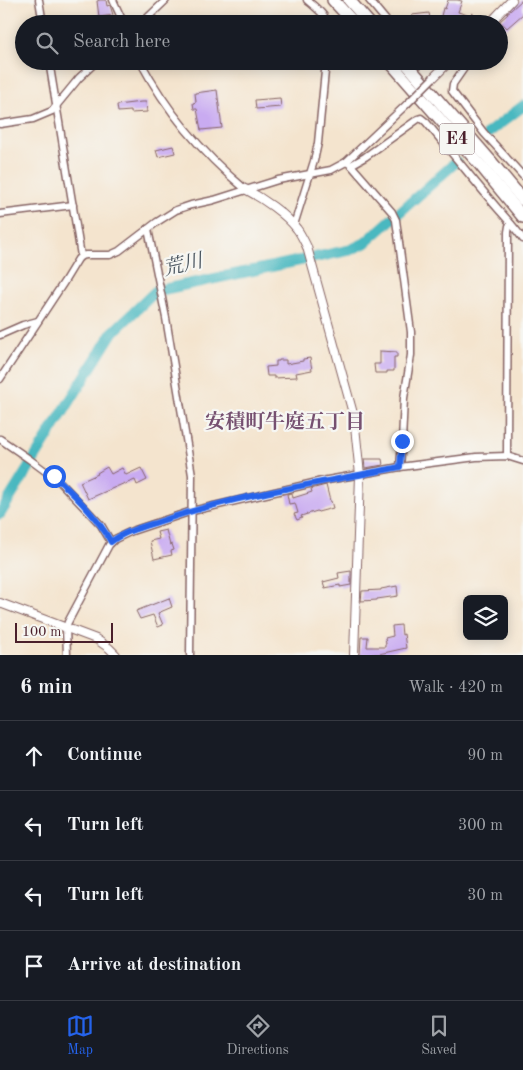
<!DOCTYPE html>
<html lang="en">
<head>
<meta charset="utf-8">
<style>
	body { margin:0; font-family:"Old Standard TT","Noto Serif JP",serif; background:#242831; color:#f1f3f6 }
	.controls { position:absolute; right:15px; bottom:15px; display:grid; overflow:hidden; border-radius:8px; box-shadow:0 2px 12px #0003 }
	.controls button { width:45px; height:45px; display:grid; place-items:center; padding:0; border:0; border-bottom:1px solid #363941; background:#171b24; color:#f1f3f6; font:25px sans-serif }
	.scale { position:absolute; left:15px; bottom:12px; width:98px; box-sizing:border-box; padding-left:5px; border:2px solid #4a1f2b; border-top:0; font-size:14px; line-height:18px; white-space:nowrap; color:#4a1f2b; -webkit-text-stroke:4px #f6f6f2; paint-order:stroke }
	.stop { position:absolute; width:15px; height:15px; margin:-11px; border:4px solid #2563eb; border-radius:50%; background:#fff }
	.stop.end { background:#2563eb; border-color:#fff; box-shadow:0 1px 5px #0008 }
	.list { margin:0; padding:0; list-style:none }
	h2 { display:flex; justify-content:space-between; align-items:center; height:65px; margin:0; padding:0 20px; font-size:21px }
	h2 small { font-size:16px; font-weight:400; color:#9ea1a6 }
	.list li { display:grid; grid-template-columns:32px 1fr auto; gap:15px; align-items:center; box-sizing:border-box; height:70px; padding:0 20px; border-top:1px solid #363941 }
	.list b { display:block; font-size:19px; white-space:nowrap }
	.list em { font-size:16px; font-style:normal; color:#9ea1a6 }
	.icon { flex:none; width:28px; height:28px; fill:none; stroke:currentColor; stroke-width:2; stroke-linecap:round; stroke-linejoin:round }
	.map { position:relative; flex:none; width:523px; height:655px; overflow:hidden }
	.search { position:absolute; background:#171b24; box-shadow:0 2px 12px #0003; left:15px; right:15px; top:15px; height:55px; display:flex; align-items:center; gap:12px; box-sizing:border-box; padding:0 18px; border-radius:28px; color:#9ea1a6; font-size:19px }
	.sheet { height:345px; background:#171b24 }
	nav { display:flex; justify-content:space-around; align-items:center; box-sizing:border-box; height:70px; border-top:1px solid #363941; background:#171b24; font-size:14px; color:#9ea1a6 }
	nav a { display:grid; justify-items:center; gap:2px }
	nav .on { color:#2563eb }
	.map>svg:first-child { display:block }
</style>
</head>
<body>
<div class="map">
<svg width="523" height="655" viewBox="0 0 523 655">
	<rect width="100%" height="100%" fill="#f6f6f2"/>
	<filter id="ink" filterUnits="userSpaceOnUse"><feTurbulence type="fractalNoise" baseFrequency=".02" numOctaves="2"/><feDisplacementMap in="SourceGraphic" scale="10" xChannelSelector="R" yChannelSelector="G"/><feConvolveMatrix kernelMatrix="1 2 1 2 8 2 1 2 1" color-interpolation-filters="sRGB"/></filter>
	<filter id="wash" filterUnits="userSpaceOnUse"><feTurbulence type="fractalNoise" baseFrequency=".0096" numOctaves="4" result="noise"/><feDisplacementMap in="SourceGraphic" scale="20" xChannelSelector="R" yChannelSelector="G"/><feGaussianBlur stdDeviation="1.12" result="paint"/><feColorMatrix in="noise" values="0 0 0 0 0 0 0 0 0 0 0 0 0 0 0 0 0 1.4 0 .05"/><feComposite in="paint" operator="in"/></filter>
	<g filter="url(#wash)">
		<rect width="100%" height="100%" fill="#f4e4ce"/>
		<g fill="none" stroke-linecap="round" stroke-linejoin="round">
			<g stroke="#49b8c0" stroke-width="11">
				<polyline points="488,133 523,106"/>
				<polyline points="0,514 112,333 156,291 350,250 365,243 456,162"/>
			</g>
		</g>
		<g id="blocks">
			<g fill="#c9abf1">
				<polygon points="100,0 106,0 107,6 110,5 113,15 99,17 97,1"/>
				<polygon points="448,0 457,0 462,1 458,12 471,16 472,13 479,18 476,24 453,24 440,20 443,8 445,9"/>
				<polygon points="522,0 523,0 523,14 507,28 500,21 508,14 507,13 511,10"/>
				<polygon points="429,13 431,23 413,24 412,15"/>
				<polygon points="217,90 222,128 201,130 197,109 194,109 193,103 196,102 195,93"/>
				<polygon points="280,98 281,107 256,109 255,100"/>
				<polygon points="141,102 146,102 147,112 131,113 131,111 118,112 117,105"/>
				<polygon points="173,146 175,153 158,157 156,150"/>
				<polygon points="380,351 397,352 397,357 394,357 394,371 387,371 387,373 375,373 374,364 380,364"/>
				<polygon points="310,358 312,370 296,373 297,377 274,378 274,376 267,376 266,367 276,366 276,361 279,361 279,360 286,360 286,364 303,361 303,359"/>
				<polygon points="364,459 382,459 383,465 365,468"/>
				<polygon points="107,467 111,474 122,468 126,475 141,468 147,480 137,485 135,480 125,484 125,483 88,499 80,482 98,474 97,473"/>
				<polygon points="326,485 330,501 331,501 333,508 318,512 317,511 301,516 302,518 297,520 294,514 298,513 295,503 289,504 287,494 292,493 293,498 312,492 311,489"/>
				<polygon points="166,530 170,545 172,544 174,550 171,551 172,555 154,559 150,541 159,539 157,532"/>
				<polygon points="351,571 351,585 340,587 340,585 325,588 323,582 339,578 338,573"/>
				<polygon points="397,586 398,596 377,599 377,600 361,601 362,591 381,590 381,589"/>
				<polygon points="169,598 172,607 158,613 163,625 158,627 153,615 140,619 136,611"/>
				<polygon points="401,625 402,635 404,634 406,648 379,654 360,655 361,637 368,637 367,647 385,647 385,644 386,644 385,638 393,636 392,626"/>
			</g>
		</g>
	</g>
	<g filter="url(#ink)">
		<use href="#blocks" fill-opacity="0" stroke="#866464" stroke-width="1"/>
		<g fill="none" stroke-linecap="round" stroke-linejoin="round">
			<g stroke="#866464" stroke-width="9">
				<g id="minor">
					<polyline points="39,0 43,24"/>
					<polyline points="113,0 124,24"/>
					<path d="M307 0C315 7 325 14 328 24"/>
					<polyline points="369,0 389,24"/>
					<polyline points="141,24 166,0"/>
					<polyline points="49,61 81,256"/>
					<path d="M140 61C166 110 203 154 245 189"/>
					<polyline points="469,61 453,84 452,91 484,133 523,176"/>
					<polyline points="0,124 33,119 52,111 79,78 97,61"/>
					<polyline points="346,162 351,165 392,212 396,220 411,332 411,355 404,398 402,441 400,467"/>
					<path d="M351 165 365 157 418 119 421 118 426 122C448 148 470 176 493 203 503 215 514 226 523 239"/>
					<polyline points="0,214 73,205"/>
					<polyline points="294,225 314,161 318,143 326,61"/>
					<polyline points="148,229 166,318 192,475 190,655"/>
					<polyline points="0,335 23,325 38,321"/>
					<polyline points="0,379 64,282 78,259 81,256 86,255 110,255 119,251 157,222 176,210 191,205 214,200 278,180 331,170 346,162 407,104"/>
					<polyline points="0,439 29,459 60,482 101,525 111,542"/>
					<polyline points="507,456 508,232 509,226 511,224"/>
					<polyline points="67,655 66,628 68,622 109,545 115,539 132,531 192,511 322,481 400,467 476,457 507,456 523,461"/>
				</g>
			</g>
			<g stroke="#866464" stroke-width="10">
				<g id="tertiary">
					<polyline points="489,24 512,0"/>
					<polyline points="433,78 450,61"/>
					<path d="M245 189C262 198 286 214 297 229 301 234 304 241 307 247L354 417 360 475 354 655"/>
					<polyline points="0,603 96,639 109,648 116,655"/>
				</g>
			</g>
			<g stroke="#866464" stroke-width="14">
				<g id="motorway">
					<polyline points="333,0 355,24"/>
					<polyline points="349,0 370,24"/>
					<polyline points="389,61 481,166 523,217"/>
					<polyline points="404,61 489,159 523,200"/>
				</g>
			</g>
			<use href="#minor" stroke="#fff" stroke-width="6"/>
			<use href="#tertiary" stroke="#fff" stroke-width="8"/>
			<use href="#motorway" stroke="#fff" stroke-width="11"/>
			<g stroke="#866464" stroke-width="9" stroke-linecap="butt">
				<polyline id="minor-bridge" points="407,104 433,78"/>
			</g>
			<use href="#minor-bridge" stroke="#fff" stroke-width="6"/>
		</g>
	</g>
	<g fill="none" stroke-linecap="round" stroke-linejoin="round" filter="url(#ink)">
		<path stroke="#2563eb" stroke-width="6" d="M54 476C74 494 99 519 111 542 126 530 147 526 164 520 241 494 321 483 400 467L402 441"/>
	</g>
	<g text-anchor="middle" dominant-baseline="central" stroke-width="4.5" stroke-linejoin="round" paint-order="stroke">
		<rect fill="#f6f6f2" stroke="#7e6067" stroke-width="1" x="439.5" y="123.5" width="35" height="31" rx="4"/>
		<g font-size="18" font-weight="bold" fill="#4a1f2b">
			<text x="457" y="139">E4</text>
		</g>
		<g font-size="20" font-style="italic" fill="#4a555f" stroke="#f6f6f2">
			<text transform="translate(183 266) rotate(-13)">荒川</text>
		</g>
		<g font-size="20" font-weight="bold" fill="#765070" stroke="#f6f6f2">
			<text x="285" y="423">安積町牛庭五丁目</text>
		</g>
	</g>
</svg>
<div class="controls">
<button><svg class="icon" aria-label="layers" viewBox="0 0 24 24"><path d="M12 4l9 5-9 5-9-5zM3 14l9 5 9-5"/></svg></button>
</div>
<div class="scale">100 m</div>
<div class="stop" style="left:54px;top:476px"></div>
<div class="stop end" style="left:402px;top:441px"></div>
<div class="search"><svg class="icon" aria-label="search" viewBox="0 0 24 24"><circle cx="10" cy="10" r="6"/><path d="M15 15l6 6"/></svg>Search here</div>
</div>
<section class="sheet">
<h2>6 min<small>Walk · 420 m</small></h2>
<ul class="list">
<li><svg class="icon" aria-label="ahead" viewBox="0 0 24 24"><path d="M12 20V5M6 11l6-6 6 6"/></svg><div><b>Continue</b></div><em>90 m</em></li>
<li><svg class="icon" aria-label="left" viewBox="0 0 24 24"><path d="M17 20v-9H6M10 6l-5 5 5 5"/></svg><div><b>Turn left</b></div><em>300 m</em></li>
<li><svg class="icon" aria-label="left" viewBox="0 0 24 24"><path d="M17 20v-9H6M10 6l-5 5 5 5"/></svg><div><b>Turn left</b></div><em>30 m</em></li>
<li><svg class="icon" aria-label="arrive" viewBox="0 0 24 24"><path d="M6 21V4h12l-3 4 3 4H6"/></svg><div><b>Arrive at destination</b></div></li>
</ul>
</section>
<nav>
<a class="on"><svg class="icon" aria-label="map" viewBox="0 0 24 24"><path d="M3 6l6-2 6 2 6-2v14l-6 2-6-2-6 2zM9 4v14M15 6v14"/></svg>Map</a>
<a><svg class="icon" aria-label="directions" viewBox="0 0 24 24"><path d="M12 3l9 9-9 9-9-9zM9 14v-3h6M13 9l2 2-2 2"/></svg>Directions</a>
<a><svg class="icon" aria-label="saved" viewBox="0 0 24 24"><path d="M7 4h10v16l-5-4-5 4z"/></svg>Saved</a>
</nav>
</body>
</html>
